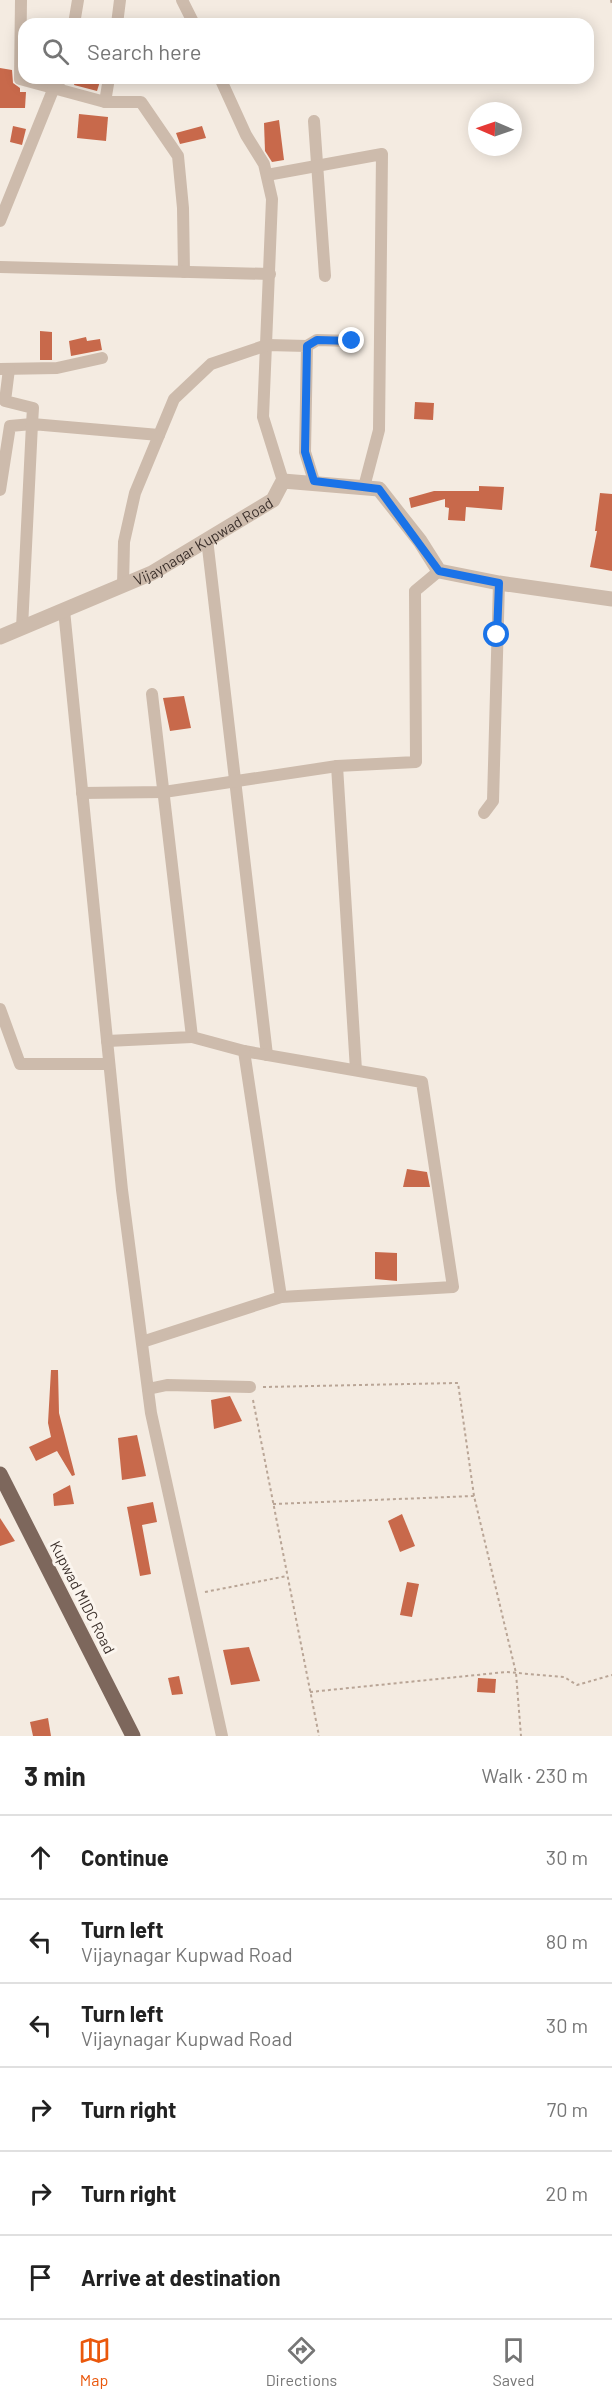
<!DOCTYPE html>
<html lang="en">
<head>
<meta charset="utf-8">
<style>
	body { margin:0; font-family:Barlow,sans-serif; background:#f2f2f2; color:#222 }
	.compass { position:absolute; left:468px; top:102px; width:54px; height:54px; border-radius:50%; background:#fff; box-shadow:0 3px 15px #0003; rotate:272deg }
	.stop { position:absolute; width:18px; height:18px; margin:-14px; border:4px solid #1a73e8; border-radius:50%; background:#fff }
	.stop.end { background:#1a73e8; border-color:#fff; box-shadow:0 2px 6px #0008 }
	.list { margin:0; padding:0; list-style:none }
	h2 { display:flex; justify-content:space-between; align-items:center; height:78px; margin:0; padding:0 24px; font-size:26px }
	h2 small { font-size:20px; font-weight:400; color:#767676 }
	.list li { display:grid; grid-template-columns:39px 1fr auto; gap:18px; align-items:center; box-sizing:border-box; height:84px; padding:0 24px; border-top:2px solid #e0e0e0 }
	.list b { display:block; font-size:22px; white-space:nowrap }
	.list p { margin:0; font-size:20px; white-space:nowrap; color:#767676 }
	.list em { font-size:20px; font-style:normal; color:#767676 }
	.icon { flex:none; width:33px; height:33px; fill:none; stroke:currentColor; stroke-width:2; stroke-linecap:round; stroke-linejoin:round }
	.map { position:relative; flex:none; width:612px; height:1736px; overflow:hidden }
	.search { position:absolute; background:#fff; box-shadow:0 3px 15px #0003; left:18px; right:18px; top:18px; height:66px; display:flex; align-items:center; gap:15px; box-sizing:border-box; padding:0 21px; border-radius:18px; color:#767676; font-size:22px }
	.sheet { height:582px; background:#fff }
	nav { display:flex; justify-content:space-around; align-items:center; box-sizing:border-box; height:84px; border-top:2px solid #e0e0e0; background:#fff; font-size:16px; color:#767676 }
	nav a { display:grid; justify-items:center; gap:3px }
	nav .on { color:#ea580c }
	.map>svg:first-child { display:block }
</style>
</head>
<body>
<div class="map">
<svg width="612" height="1736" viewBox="0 0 612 1736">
	<rect width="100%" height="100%" fill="#f4ebe1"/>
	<g fill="#c8694b">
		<polygon points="0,68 12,70 13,83 20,88 20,92 26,92 25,108 0,108"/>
		<polygon points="76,78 101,78 97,91 74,85"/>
		<polygon points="79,114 108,117 106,141 77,138"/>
		<polygon points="279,120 284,160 272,162 265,151 264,123"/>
		<polygon points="13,126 26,129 22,145 10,142"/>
		<polygon points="202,126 206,138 180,144 176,133"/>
		<polygon points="40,331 52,332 52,360 40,360"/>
		<polygon points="86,337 87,341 100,339 102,350 71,356 69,341"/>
		<polygon points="415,402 434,403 433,420 414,419"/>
		<polygon points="479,486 504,487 502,510 466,507 465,521 448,520 449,508 445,507 445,499 411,508 409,498 434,491 479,491"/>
		<polygon points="600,493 612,494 612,571 590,567 597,531 595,531"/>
		<polygon points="184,696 191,728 170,731 163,698"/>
		<polygon points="407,1169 427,1172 430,1187 403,1187"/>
		<polygon points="375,1252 397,1253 397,1281 375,1279"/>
		<polygon points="51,1370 58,1370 59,1413 75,1475 72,1476 57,1451 36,1461 29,1447 51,1437 48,1423"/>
		<polygon points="230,1396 242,1421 214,1429 211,1400"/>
		<polygon points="137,1435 146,1476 122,1480 118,1438"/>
		<polygon points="70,1485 74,1504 54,1506 53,1494"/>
		<polygon points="153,1502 157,1522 142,1525 151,1574 140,1576 127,1507"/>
		<polygon points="402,1514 415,1546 400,1552 388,1521"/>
		<polygon points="0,1518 15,1541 0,1546"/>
		<polygon points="407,1582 419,1584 412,1617 400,1615"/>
		<polygon points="249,1647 260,1681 231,1685 223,1650"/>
		<polygon points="179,1676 183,1694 172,1695 168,1678"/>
		<polygon points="478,1678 496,1679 495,1693 477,1692"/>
		<polygon points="48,1718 51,1736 33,1736 30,1722"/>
	</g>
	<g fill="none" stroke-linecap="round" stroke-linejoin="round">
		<g stroke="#b9a596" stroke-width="2" stroke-dasharray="3 3" stroke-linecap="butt">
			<polyline points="611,0 612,5"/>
			<polyline points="263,1387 458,1383 474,1496"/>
			<polyline points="253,1400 319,1736"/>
			<polyline points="273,1504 474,1496 516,1673 521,1736"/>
			<polyline points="205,1592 287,1576"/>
			<polyline points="310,1692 506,1672 564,1677 577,1685 612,1675"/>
		</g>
		<g stroke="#cdbbac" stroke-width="12">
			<polyline points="21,0 20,79 105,102"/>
			<polyline points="182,0 194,24"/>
			<polyline points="74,24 78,0"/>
			<polyline points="117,24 120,0"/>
			<polyline points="109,78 105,102 141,102 178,156 183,208 184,272"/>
			<polyline points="220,78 246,135 264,164 272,199 263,417 283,481"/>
			<polyline points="314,121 325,276"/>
			<polyline points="267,175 382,154 379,430 364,487"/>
			<polyline points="0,221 53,90 62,78"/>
			<polyline points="0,267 270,274"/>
			<polyline points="307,346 317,340 352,341"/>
			<polyline points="0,369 57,368 102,358"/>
			<polyline points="0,490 10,426 32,424 33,408 5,401 9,369"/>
			<polyline points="207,539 267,1055"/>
			<polyline points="123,585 124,542 135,493 174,399 211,364 267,345 307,346 305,452 314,481"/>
			<polyline points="64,610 122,1190 151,1413 222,1736"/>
			<polyline points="22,628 32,424 159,435"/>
			<polyline points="337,766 356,1070"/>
			<polyline points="82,793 164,792 337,766 416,762 415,591 439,571"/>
			<polyline points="484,813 493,801 499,583"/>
			<polyline points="0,1009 20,1064 109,1064"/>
			<polyline points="107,1041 192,1037 152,694"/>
			<polyline points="244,1051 422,1082 453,1287 281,1297"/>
			<polyline points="142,1342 281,1297 244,1051 192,1037"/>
			<polyline points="148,1389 167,1385 250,1387"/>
		</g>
		<path stroke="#cdbbac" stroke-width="15" id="s1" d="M0 637 152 573 273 500 283 481 379 489 420 541 439 571 499 583 612 599"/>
		<polyline stroke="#7d675c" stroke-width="15" points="0,1474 133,1736"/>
	</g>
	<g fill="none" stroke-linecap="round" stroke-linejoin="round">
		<polyline stroke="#1a73e8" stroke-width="8" points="352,341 317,340 307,346 305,452 314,481 379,489 439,571 499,583 497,635"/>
	</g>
	<g text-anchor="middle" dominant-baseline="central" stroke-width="6" stroke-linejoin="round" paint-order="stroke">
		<g font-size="15" fill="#3b302b" stroke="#fbf5ee">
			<text stroke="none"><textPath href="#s1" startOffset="225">Vijaynagar Kupwad Road</textPath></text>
			<text transform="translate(83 1597) rotate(63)">Kupwad MIDC Road</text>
		</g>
	</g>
</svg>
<svg class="compass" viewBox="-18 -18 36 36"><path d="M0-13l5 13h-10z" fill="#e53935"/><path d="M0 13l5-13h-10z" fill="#767676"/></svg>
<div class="stop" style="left:497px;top:635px"></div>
<div class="stop end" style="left:352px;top:341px"></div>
<div class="search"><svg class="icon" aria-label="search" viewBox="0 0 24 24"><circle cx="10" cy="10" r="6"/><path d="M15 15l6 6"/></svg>Search here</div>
</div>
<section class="sheet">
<h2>3 min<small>Walk · 230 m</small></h2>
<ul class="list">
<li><svg class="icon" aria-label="ahead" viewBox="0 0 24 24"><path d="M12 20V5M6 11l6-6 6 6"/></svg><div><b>Continue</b></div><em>30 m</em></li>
<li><svg class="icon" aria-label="left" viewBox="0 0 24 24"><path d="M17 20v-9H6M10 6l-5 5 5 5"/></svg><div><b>Turn left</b><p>Vijaynagar Kupwad Road</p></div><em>80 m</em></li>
<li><svg class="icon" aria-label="left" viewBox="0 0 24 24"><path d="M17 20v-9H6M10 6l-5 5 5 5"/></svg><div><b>Turn left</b><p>Vijaynagar Kupwad Road</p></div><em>30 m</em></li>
<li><svg class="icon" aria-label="right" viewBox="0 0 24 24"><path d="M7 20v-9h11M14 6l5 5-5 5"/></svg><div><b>Turn right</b></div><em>70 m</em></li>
<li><svg class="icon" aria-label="right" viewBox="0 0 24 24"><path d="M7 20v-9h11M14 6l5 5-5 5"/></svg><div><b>Turn right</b></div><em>20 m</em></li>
<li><svg class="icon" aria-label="arrive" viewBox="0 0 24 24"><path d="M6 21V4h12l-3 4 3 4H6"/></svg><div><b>Arrive at destination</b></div></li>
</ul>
</section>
<nav>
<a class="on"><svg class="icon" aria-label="map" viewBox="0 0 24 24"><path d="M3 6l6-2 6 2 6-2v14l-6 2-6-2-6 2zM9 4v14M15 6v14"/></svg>Map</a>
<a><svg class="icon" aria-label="directions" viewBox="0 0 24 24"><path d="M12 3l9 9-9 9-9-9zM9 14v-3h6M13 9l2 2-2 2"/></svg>Directions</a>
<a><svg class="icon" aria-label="saved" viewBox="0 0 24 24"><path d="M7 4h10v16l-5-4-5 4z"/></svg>Saved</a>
</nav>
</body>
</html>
